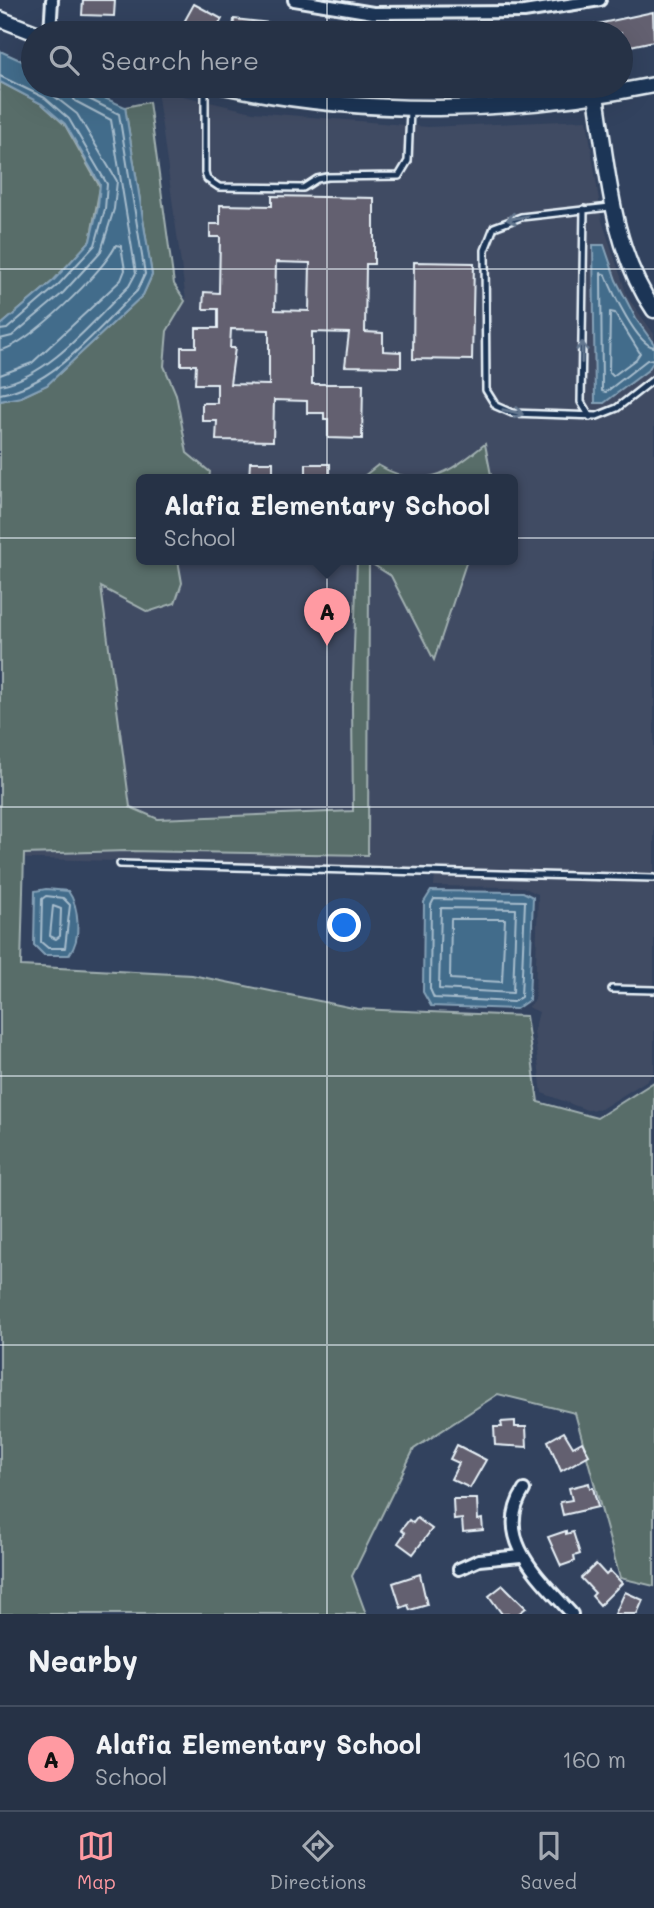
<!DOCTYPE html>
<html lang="en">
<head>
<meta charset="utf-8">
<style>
	body { margin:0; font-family:Mali,sans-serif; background:#2e3a4d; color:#f1f3f6 }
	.you { position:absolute; left:345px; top:926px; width:24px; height:24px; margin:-18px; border:5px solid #fff; border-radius:50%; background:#1a73e8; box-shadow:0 0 0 10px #1a73e833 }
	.badge { display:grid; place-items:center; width:46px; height:46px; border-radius:50%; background:#ff9aa2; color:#111; font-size:23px; font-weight:700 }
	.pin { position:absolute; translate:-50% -58px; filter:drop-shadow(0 2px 4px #0008) }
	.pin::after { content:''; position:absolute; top:37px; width:24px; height:21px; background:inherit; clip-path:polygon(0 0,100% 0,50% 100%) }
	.popup { position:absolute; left:136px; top:474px; width:382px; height:91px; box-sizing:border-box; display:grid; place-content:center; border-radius:10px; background:#263246; filter:drop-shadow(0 2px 5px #0005); font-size:23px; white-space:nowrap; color:#a4aab3 }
	.popup b { font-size:26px; color:#f1f3f6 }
	.popup::after { content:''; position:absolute; left:50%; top:100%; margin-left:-14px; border:14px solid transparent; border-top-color:#263246 }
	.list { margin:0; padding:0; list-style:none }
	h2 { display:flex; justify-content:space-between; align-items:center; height:91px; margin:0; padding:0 28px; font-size:30px }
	h2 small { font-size:23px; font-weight:400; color:#a4aab3 }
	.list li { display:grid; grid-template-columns:46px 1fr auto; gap:21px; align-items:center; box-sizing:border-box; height:105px; padding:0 28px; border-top:2px solid #424d5f }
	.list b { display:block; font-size:26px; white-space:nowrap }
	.list p { margin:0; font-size:23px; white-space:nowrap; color:#a4aab3 }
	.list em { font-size:23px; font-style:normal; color:#a4aab3 }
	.icon { flex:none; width:38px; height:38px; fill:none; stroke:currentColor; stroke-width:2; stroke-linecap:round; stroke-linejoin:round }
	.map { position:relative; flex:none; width:654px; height:1614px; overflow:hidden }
	.search { position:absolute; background:#263246; box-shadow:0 7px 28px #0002; left:21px; right:21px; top:21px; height:77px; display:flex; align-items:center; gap:18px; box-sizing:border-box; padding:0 24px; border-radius:38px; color:#a4aab3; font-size:26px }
	.sheet { height:196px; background:#263246 }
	nav { display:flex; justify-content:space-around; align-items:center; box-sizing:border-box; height:98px; border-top:2px solid #424d5f; background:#263246; font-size:19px; color:#a4aab3 }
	nav a { display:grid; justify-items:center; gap:4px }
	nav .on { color:#ff9aa2 }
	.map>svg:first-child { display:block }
</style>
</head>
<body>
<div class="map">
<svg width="654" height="1614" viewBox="0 0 654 1614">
	<rect width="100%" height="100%" fill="#32425e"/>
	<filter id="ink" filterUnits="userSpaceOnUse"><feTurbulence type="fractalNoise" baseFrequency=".0143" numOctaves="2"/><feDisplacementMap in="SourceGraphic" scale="14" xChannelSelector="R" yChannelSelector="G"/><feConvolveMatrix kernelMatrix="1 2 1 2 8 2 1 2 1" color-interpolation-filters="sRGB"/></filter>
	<g filter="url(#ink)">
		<g fill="#414b63" fill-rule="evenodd">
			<path d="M157 90 253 112 428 127 587 120 602 221 628 298 654 334V875L0 858 41 433 186 300ZM142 480H512V560H142Z"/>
			<polygon points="435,875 654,880 654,1071 649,1079 601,1109 587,1110 542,1093 534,1031 539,1012 528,1007 535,1000 538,894 523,887 434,886"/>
		</g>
		<g fill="#596d69" stroke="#a0afb0" stroke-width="2">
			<polygon points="0,82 42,104 65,125 100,187 90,241 53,281 0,326"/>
			<polygon points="149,102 174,284 185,301 167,331 164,366 176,394 187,453 210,472 209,480 142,480 142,560 178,560 182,583 175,603 148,612 101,587 130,807 158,819 353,811 352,706 357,560 467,560 434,660 391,576 369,562 368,855 127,851 24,854 21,966 192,975 358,1009 526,1016 538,1102 597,1118 654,1082 654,1586 620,1578 575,1413 498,1394 414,1449 352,1576 366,1614 0,1614 0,401 21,397 47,385 143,295 152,275 125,107"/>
			<path d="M485 444 492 480H363L364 476 378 465C423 492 449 473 485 444Z"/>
		</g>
		<g fill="#436c8b" stroke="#85a1b7" stroke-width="2">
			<polygon points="0,51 33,66 33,86 77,86 125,107 152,275 143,295 47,385 21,397 0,401 0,326 53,281 90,241 98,207 100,184 65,124 42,104 0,82"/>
			<polygon points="604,245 616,280 636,319 654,344 654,361 648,370 604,403 595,403 593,245"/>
			<path d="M46 889 68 891C79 906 82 939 69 955H44L34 945 35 891Z"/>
			<polygon points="431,891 523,892 533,897 529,1000 516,1009 431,1006 423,992 424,902"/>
		</g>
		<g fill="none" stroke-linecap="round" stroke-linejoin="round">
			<g stroke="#a6bccc" stroke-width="2">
				<polyline points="0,76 45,98 69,119 107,184 105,209 95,245 58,285 7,329 0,330"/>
				<polygon points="610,312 615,313 640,353 636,359 613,376 609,372"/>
				<polyline points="0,339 12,336 63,293 101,251 114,209 117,181 77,114 41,86"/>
				<path d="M654 347C637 345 612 291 606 275L601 273 602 391 606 392 647 360 654 359"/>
				<path d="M0 350C24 349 106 269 116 245L121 246 125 270 121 280 32 363 0 375"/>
				<path d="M0 385C50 376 93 321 129 286L136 273 111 120 75 101 68 86"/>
				<path d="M0 394C56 384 97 329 137 291L145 274 119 114 81 95 77 86"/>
				<polygon points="46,896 63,898 70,905 65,948 48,948 41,942 42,899"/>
				<polygon points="434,899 525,901 521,997 513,1002 434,998 430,989 431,905"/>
				<polygon points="53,906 61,909 60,936 56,939 50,936"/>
				<polygon points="441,908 516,909 513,993 439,989"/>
				<polygon points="451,919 505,919 502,982 450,979"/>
			</g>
		</g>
		<g fill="#63606f" stroke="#e8f1f8" stroke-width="2" fill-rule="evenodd">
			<polygon points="83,0 115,0 114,16 82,15"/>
			<polygon points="194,4 222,19 214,33 178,33"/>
			<polygon points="653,12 654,41 621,48 621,33 575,33 574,29"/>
			<polygon points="234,19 305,27 304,33 233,33"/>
			<path d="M272 196 374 198V264H366L365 332 383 333V351L401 352V367L345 366 349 333 312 332V384H363L362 439 328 438V419H324V413H307V401L274 400 273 441 216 440 217 421H202V403H217V384H195L196 365H181V347H196V328H218V309H203L204 292 219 293 220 237H210V224H220V205L272 206ZM276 262 310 263 309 311 275 310ZM231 329 269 330V385L230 384 235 348H230Z"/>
			<polygon points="414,262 474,263 472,360 413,359"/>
			<polygon points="250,462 273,462 273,480 249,480"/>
			<rect x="306" y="464" width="24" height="16"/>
			<polygon points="515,1421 515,1427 526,1427 527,1447 495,1445 494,1427 502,1427 501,1422"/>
			<polygon points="564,1432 573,1447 582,1442 589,1455 561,1471 548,1441"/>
			<polygon points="457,1445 486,1460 470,1488 451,1479 459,1463 450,1459"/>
			<polygon points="589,1483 590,1488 593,1488 598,1507 563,1515 560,1502 572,1500 569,1488"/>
			<polygon points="453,1499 477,1499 478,1520 482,1519 483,1530 463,1532 462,1519 454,1520"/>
			<polygon points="417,1518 432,1529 413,1554 398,1543 405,1533 401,1530 409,1520 413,1523"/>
			<polygon points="566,1531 566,1534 573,1532 580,1554 574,1556 575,1561 561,1566 548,1537"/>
			<polygon points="596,1564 606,1575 610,1571 622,1583 600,1605 592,1596 595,1593 581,1578"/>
			<polygon points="420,1574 427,1605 410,1610 408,1605 401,1608 393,1583"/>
			<polygon points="503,1585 526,1608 518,1614 502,1614 489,1596"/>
			<polygon points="625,1592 643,1600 637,1614 615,1614"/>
		</g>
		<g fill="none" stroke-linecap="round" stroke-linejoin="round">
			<g stroke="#e8f1f8" stroke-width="10">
				<g id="service">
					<polyline points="205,86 205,172 207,179 219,187 303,188 317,179 327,177 399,176 408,161 410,110"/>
					<polyline points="610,207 521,217 494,227 485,250 486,390 496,406 512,413 597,416 617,408 654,379"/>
					<polyline points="584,209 581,402 590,417"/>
					<polyline points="120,864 654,878"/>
					<polyline points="612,989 654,990"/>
				</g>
			</g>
			<g stroke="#e8f1f8" stroke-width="16">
				<g id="minor">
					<polyline points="294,0 373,13 524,12 600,0"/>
					<polyline points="50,33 52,0"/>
					<path d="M524 1490C492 1539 541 1579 572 1614"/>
					<polyline points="459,1569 479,1560 521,1556"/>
				</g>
			</g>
			<g stroke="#e8f1f8" stroke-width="19">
				<g id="tertiary">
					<polyline points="0,19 36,33"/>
					<path d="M223 86C364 117 513 114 654 85"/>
					<path d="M596 96C608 169 611 248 654 310"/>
				</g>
			</g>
			<use href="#service" stroke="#1d3557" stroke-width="5"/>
			<use href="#minor" stroke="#1d3557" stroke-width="10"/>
			<use href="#tertiary" stroke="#1d3557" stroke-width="14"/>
		</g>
		<defs><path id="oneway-shaft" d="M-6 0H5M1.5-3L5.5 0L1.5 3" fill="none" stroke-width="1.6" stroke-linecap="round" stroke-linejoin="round" transform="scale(1.75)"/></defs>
		<g stroke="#64778f">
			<use href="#oneway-shaft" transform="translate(517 218) rotate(170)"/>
			<use href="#oneway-shaft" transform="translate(582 352) rotate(-89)"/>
			<use href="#oneway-shaft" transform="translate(513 412) rotate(13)"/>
		</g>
	</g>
	<path fill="none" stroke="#e8f1f8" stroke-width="2" stroke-opacity="0.55" d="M327 0V33M327 86V1614M0 269H654M0 538H654M0 807H654M0 1076H654M0 1345H654"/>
</svg>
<div class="you"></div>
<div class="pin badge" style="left:327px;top:646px">A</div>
<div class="popup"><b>Alafia Elementary School</b>School</div>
<div class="search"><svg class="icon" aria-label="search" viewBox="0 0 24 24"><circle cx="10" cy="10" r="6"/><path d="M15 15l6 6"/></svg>Search here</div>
</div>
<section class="sheet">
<h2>Nearby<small></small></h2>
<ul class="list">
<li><span class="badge">A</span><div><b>Alafia Elementary School</b><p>School</p></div><em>160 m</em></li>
</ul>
</section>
<nav>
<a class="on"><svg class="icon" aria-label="map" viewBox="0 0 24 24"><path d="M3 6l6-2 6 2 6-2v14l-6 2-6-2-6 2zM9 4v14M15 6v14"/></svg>Map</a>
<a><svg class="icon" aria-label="directions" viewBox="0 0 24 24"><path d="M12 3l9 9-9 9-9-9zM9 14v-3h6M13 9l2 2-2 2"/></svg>Directions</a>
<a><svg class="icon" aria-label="saved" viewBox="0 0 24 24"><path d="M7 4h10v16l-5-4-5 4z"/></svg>Saved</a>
</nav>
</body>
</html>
